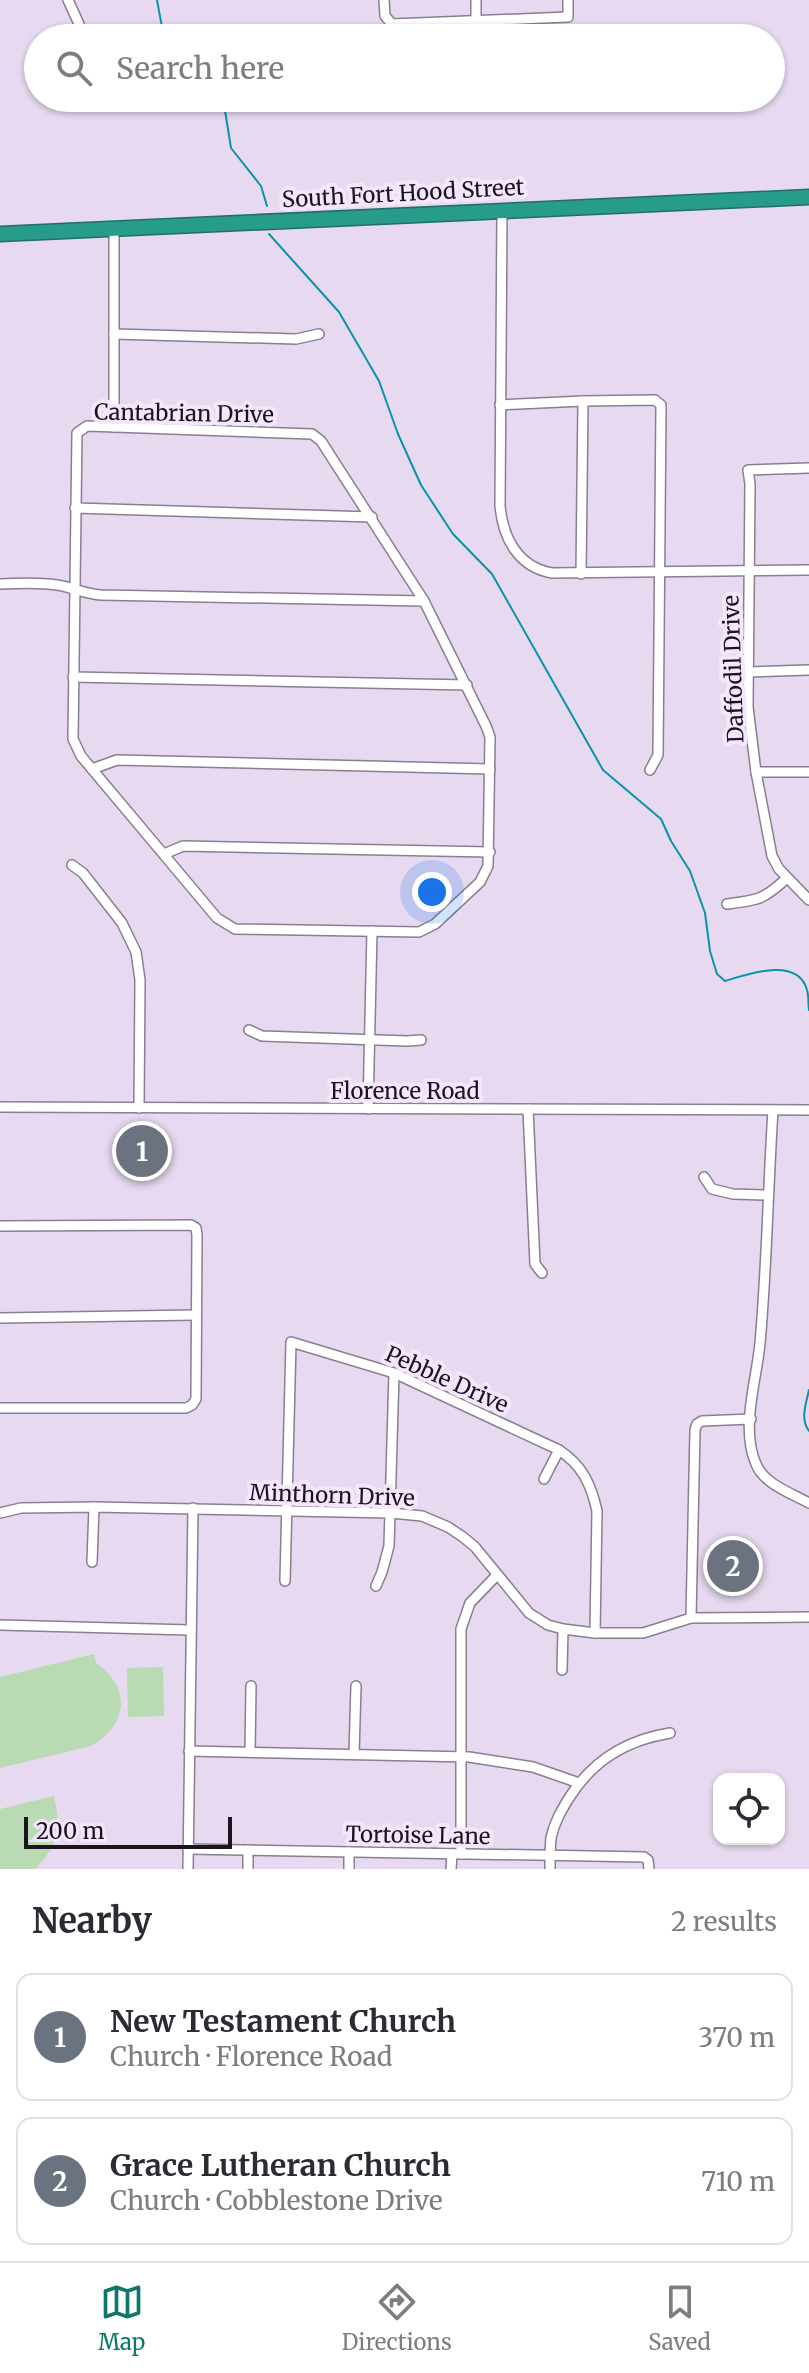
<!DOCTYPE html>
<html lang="en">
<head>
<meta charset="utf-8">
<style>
	body { margin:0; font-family:Merriweather,serif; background:#f2f2f3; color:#2b2b33 }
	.controls { position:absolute; right:24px; bottom:24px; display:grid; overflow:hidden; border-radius:16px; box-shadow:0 2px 6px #0004 }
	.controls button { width:72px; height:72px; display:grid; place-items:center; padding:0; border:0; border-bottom:2px solid #e1e1e2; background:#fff; color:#2b2b33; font:40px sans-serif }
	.scale { position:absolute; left:24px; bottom:20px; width:208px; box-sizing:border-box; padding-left:8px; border:4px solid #1a151d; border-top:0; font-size:22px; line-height:28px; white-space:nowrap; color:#1a151d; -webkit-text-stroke:6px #f4e7fd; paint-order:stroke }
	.you { position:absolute; left:432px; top:892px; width:28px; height:28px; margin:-20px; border:6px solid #fff; border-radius:50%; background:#1a73e8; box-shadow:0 0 0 12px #1a73e833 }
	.badge { display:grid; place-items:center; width:52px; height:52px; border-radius:50%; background:#0f766e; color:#fff; font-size:26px; font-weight:700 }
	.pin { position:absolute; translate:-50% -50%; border:4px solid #fff; box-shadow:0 2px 8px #0006 }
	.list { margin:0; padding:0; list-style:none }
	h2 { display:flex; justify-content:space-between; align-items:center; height:104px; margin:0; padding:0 32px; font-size:34px }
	h2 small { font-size:26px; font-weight:400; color:#7c7c81 }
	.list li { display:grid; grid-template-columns:52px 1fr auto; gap:24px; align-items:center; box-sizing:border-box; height:128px; margin:0 16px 16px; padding:0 16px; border:2px solid #e1e1e2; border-radius:16px }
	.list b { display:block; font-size:30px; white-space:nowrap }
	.list p { margin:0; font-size:26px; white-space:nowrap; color:#7c7c81 }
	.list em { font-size:26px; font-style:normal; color:#7c7c81 }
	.icon { flex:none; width:44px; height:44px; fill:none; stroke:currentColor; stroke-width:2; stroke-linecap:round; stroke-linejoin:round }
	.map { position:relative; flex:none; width:809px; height:1869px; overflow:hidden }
	.search { position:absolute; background:#fff; box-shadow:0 2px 6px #0004; left:24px; right:24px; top:24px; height:88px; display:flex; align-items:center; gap:20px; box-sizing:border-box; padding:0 28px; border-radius:44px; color:#7c7c81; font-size:30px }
	.sheet { height:392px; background:#fff }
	nav { display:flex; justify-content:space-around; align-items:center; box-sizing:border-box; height:112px; border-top:2px solid #e1e1e2; background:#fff; font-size:22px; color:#7c7c81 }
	nav a { display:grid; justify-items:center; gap:4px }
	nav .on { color:#0f766e }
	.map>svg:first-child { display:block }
</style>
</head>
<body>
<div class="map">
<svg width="809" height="1869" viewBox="0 0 809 1869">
	<rect width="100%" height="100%" fill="#e7d9f0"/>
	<g fill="#b8dbb4">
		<path d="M94 1654 96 1663C132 1688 128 1725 91 1746L0 1768V1677Z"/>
		<polygon points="163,1667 164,1716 128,1717 127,1668"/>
		<path d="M54 1796C61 1830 59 1842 36 1869H0V1809Z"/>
	</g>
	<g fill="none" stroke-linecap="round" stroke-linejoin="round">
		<g stroke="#0993aa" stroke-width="2">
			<polyline points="157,0 164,38"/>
			<polyline points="223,98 231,148 261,186 267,206"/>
			<path d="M269 234 339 312 379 381 398 434 421 485 453 534 492 574 603 770 661 819 671 841 690 871 705 913 710 951 717 974 725 981C748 974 798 956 807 990 809 996 808 1004 809 1010"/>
			<path d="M809 1390C806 1404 800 1419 809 1431"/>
		</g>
		<g stroke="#8a7e92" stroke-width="12">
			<g id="minor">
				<polyline points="68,0 79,24"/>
				<polyline points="384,0 385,16 392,24 568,17 568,0"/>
				<polyline points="476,21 476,0"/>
				<path d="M502 210 500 506C503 538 518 567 552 573L809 570"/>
				<polyline points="114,228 114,427"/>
				<polyline points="114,334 296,339 319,334"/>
				<polyline points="500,405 583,401 655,400 661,405 658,755 650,770"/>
				<polygon points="87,426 312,434 321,441 424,601 486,726 490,737 488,866 480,882 435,924 419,932 235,929 217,918 81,756 73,739 77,433"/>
				<polyline points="809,468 748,470 750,484 748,707 756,772 772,856 779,869 809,900"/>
				<polyline points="75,508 372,517"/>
				<polyline points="581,574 583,401"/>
				<path d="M0 584C19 583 38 582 57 585 72 587 85 594 101 595L424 601"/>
				<polyline points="748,672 809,670"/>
				<polyline points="73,677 467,685"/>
				<polyline points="92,769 117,760 490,769"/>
				<polyline points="756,772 809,772"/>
				<polyline points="164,854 183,846 490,852"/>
				<polyline points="72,865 83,873 122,923 136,952 140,980 139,1108"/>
				<path d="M727 904C759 900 763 900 787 878"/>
				<polyline points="249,1030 262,1036 407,1041 421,1040"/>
				<polyline points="0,1107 809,1110"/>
				<polyline points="368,1109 372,931"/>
				<polyline points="528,1109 535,1264 542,1273"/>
				<path d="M773 1110C768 1187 767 1265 760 1343 757 1379 740 1428 756 1464 764 1484 791 1493 809 1503"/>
				<polyline points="704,1177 712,1189 733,1194 768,1195"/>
				<polyline points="0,1226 191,1225 196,1228 197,1235 196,1399 192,1405 186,1408 0,1408"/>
				<polyline points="0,1318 195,1315"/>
				<polyline points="544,1479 559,1450"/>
				<polyline points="0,1513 21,1508 94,1507 391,1513 422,1516 448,1527 463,1537 475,1547 529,1613 548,1625 563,1629 595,1633 643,1633 691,1618 809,1617"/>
				<polyline points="92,1562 94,1507"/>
				<path d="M285 1581 291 1342 394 1373 559 1450C582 1465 591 1484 597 1511L595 1633"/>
				<polyline points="376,1586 382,1572 389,1546 394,1373"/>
				<polyline points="691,1618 695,1430 697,1424 702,1421 751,1419"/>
				<polyline points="0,1625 190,1630"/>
				<polyline points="562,1670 563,1629"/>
				<polyline points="189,1751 469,1757 533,1767 579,1783"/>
				<polyline points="250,1752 251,1686"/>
				<polyline points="354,1754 356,1686"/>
				<polyline points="188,1849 644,1857 648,1860 649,1869"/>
				<polyline points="248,1850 248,1869"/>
				<polyline points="349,1852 349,1869"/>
				<polyline points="461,1854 461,1629 470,1603 497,1575"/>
				<polyline points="188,1869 193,1508"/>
				<polyline points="451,1869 452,1854"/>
				<path d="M550 1869C550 1859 550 1848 551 1838 554 1823 561 1811 569 1798 593 1760 626 1740 670 1733"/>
			</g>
		</g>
		<g stroke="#226d64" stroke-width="17">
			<polyline id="highway" points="0,234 809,197"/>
		</g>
		<use href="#minor" stroke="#fff" stroke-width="9"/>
		<use href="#highway" stroke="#279c8b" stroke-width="14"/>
	</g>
	<g text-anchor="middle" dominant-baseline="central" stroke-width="8" stroke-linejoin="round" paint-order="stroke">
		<g font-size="22" fill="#1a151d" stroke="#f4e7fd">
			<text transform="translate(403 193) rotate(-3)">South Fort Hood Street</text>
			<text transform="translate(184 413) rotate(1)">Cantabrian Drive</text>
			<text transform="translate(733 669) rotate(-92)">Daffodil Drive</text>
			<text x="405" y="1091">Florence Road</text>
			<text transform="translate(447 1379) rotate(24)">Pebble Drive</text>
			<text transform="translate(332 1495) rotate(2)">Minthorn Drive</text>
			<text transform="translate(418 1835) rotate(1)">Tortoise Lane</text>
		</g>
	</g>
</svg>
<div class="controls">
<button><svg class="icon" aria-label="locate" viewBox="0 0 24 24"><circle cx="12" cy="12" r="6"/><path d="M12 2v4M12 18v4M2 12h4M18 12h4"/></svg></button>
</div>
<div class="scale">200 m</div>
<div class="you"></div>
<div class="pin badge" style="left:142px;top:1151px;background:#6b7280">1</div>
<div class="pin badge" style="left:733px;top:1566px;background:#6b7280">2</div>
<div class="search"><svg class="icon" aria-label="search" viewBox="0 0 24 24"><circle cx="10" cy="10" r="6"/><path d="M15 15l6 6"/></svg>Search here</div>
</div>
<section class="sheet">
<h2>Nearby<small>2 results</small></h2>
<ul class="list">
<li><span class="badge" style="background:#6b7280">1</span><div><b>New Testament Church</b><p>Church · Florence Road</p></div><em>370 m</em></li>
<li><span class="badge" style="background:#6b7280">2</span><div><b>Grace Lutheran Church</b><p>Church · Cobblestone Drive</p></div><em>710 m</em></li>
</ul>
</section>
<nav>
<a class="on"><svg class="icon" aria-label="map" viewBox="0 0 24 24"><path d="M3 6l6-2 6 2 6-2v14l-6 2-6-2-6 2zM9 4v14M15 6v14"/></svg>Map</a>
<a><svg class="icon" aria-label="directions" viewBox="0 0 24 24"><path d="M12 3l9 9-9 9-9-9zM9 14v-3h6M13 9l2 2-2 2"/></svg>Directions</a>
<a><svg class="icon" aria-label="saved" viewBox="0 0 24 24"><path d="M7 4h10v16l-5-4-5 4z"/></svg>Saved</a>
</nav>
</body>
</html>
